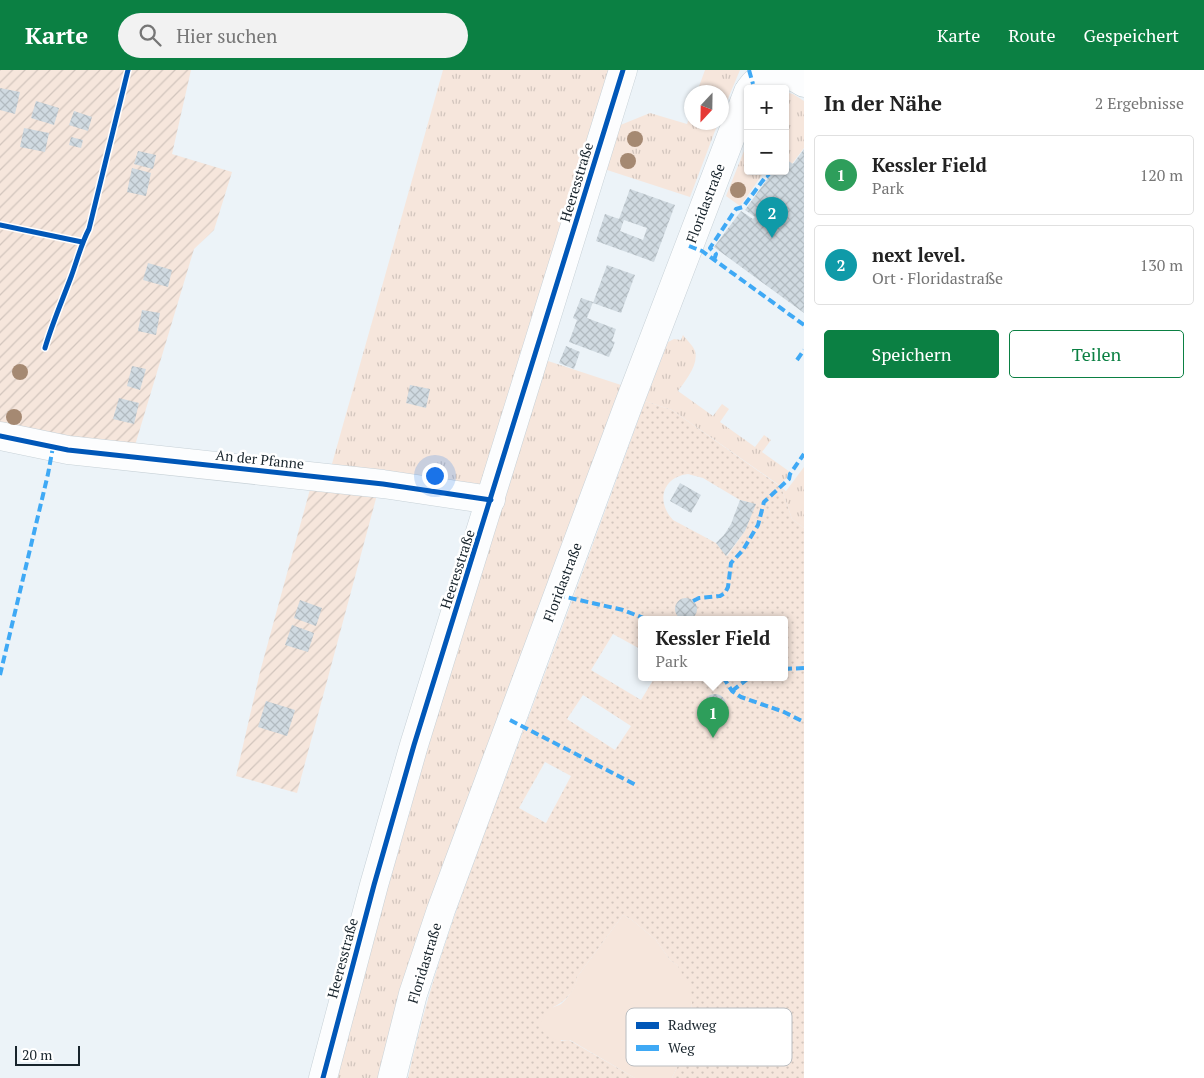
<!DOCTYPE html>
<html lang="de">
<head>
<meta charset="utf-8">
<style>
	body { margin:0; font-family:"PT Serif",serif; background:#f2f2f2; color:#222 }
	.controls { position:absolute; right:15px; top:15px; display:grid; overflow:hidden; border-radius:5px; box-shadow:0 1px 4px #0004 }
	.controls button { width:45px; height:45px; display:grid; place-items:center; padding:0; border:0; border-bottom:1px solid #e0e0e0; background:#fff; color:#222; font:25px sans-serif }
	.compass { position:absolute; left:684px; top:15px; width:45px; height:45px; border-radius:50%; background:#fff; box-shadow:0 1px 4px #0004; rotate:202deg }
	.scale { position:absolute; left:15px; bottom:12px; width:65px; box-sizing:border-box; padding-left:5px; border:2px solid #18242c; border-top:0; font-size:14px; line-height:18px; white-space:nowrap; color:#18242c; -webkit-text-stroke:4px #fff; paint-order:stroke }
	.you { position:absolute; left:434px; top:405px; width:18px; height:18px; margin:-12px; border:4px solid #fff; border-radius:50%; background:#1a73e8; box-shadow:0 0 0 8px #1a73e833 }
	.badge { display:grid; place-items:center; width:32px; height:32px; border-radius:50%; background:#0b8043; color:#fff; font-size:16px; font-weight:700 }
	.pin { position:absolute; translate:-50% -41px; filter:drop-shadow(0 1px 2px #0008) }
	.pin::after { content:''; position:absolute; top:26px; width:18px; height:15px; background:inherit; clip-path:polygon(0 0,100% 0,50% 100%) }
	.popup { position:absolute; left:638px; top:546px; width:150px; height:65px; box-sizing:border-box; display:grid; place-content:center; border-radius:5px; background:#fff; filter:drop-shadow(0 1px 4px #0005); font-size:16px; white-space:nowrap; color:#767676 }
	.popup b { font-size:19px; color:#222 }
	.popup::after { content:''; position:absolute; left:50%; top:100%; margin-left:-10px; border:10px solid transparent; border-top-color:#fff }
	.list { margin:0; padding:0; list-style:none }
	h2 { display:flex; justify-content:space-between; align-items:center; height:65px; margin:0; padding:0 20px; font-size:21px }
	h2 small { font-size:16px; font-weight:400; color:#767676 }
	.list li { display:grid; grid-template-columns:32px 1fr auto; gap:15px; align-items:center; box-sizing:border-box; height:80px; margin:0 10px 10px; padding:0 10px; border:1px solid #e0e0e0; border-radius:5px }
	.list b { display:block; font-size:19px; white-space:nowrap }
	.list p { margin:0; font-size:16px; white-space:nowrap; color:#767676 }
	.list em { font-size:16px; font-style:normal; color:#767676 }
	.actions { display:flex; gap:10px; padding:15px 20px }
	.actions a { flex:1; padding:11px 0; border:1px solid #0b8043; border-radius:5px; text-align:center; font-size:18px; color:#0b8043 }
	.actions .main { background:#0b8043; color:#fff }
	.icon { flex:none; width:28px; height:28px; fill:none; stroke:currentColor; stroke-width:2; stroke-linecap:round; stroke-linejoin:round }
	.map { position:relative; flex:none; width:804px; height:1008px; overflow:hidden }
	header { display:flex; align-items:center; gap:30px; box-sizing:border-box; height:70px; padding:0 25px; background:#0b8043; color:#fff }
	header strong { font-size:24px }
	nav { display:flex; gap:28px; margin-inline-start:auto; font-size:18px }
	.search { width:350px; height:45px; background:#f2f2f2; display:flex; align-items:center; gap:12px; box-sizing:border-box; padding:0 18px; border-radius:28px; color:#767676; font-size:19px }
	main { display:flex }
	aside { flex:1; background:#fff }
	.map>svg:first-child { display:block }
</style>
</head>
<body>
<header>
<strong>Karte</strong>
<div class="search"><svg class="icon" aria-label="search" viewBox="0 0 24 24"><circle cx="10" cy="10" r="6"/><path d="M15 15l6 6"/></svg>Hier suchen</div>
<nav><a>Karte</a><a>Route</a><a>Gespeichert</a></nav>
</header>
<main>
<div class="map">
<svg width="804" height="1008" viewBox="0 0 804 1008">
	<defs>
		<pattern id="grass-tufts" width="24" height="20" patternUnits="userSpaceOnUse" patternTransform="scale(1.25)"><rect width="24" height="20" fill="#f6e6dc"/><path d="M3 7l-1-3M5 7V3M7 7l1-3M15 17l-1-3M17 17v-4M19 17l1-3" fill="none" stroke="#d2c5bd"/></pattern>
		<pattern id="park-dots" width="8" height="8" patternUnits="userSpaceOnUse" patternTransform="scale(1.25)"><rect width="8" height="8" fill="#f6e6dc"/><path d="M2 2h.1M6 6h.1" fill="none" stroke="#d2c5bd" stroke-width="1.8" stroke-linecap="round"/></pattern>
		<pattern id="garden-furrows" width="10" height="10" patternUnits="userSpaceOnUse" patternTransform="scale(1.25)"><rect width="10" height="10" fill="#f6e6dc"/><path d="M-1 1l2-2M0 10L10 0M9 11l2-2" fill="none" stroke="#d2c5bd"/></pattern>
		<pattern id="building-cross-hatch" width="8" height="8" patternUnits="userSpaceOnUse" patternTransform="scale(1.25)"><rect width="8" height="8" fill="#d0dae1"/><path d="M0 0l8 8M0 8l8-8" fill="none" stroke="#b2bbc1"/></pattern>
	</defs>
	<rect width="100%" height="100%" fill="#ecf3f8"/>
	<g fill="url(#grass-tufts)">
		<polygon points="443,0 613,0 486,411 476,420 330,401"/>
		<polygon points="705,0 740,0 722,43 722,22 697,22"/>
		<polygon points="785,22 793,24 804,31 804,78 792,94 785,88"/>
		<polygon points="691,42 692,52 718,53 690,127 604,99 618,56 650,43 687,54"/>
		<polygon points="748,71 748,101 765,101 740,136 726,126"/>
		<path d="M683 265C687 270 693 276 695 281 699 295 685 311 678 321L713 346 722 334 729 339 720 352 755 377 764 365 771 370 762 382 790 402 787 408 779 415 672 340 645 331 668 272 674 269 681 270Z"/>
		<polygon points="545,290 621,315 383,988 379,1008 333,1008 383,817"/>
		<polygon points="804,397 804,458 792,449 781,417 786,421"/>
	</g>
	<path fill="url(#park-dots)" fill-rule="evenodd" d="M645 331 672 340 781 417 792 449 804 458V1008H672L681 989 692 934 677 895 670 890 656 870 632 850 623 845 577 907C577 919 564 933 553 937L561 971 569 970 635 1008H408C431 901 471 799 510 696 556 575 601 453 645 331ZM688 404 703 408 740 430 755 434 745 461 727 486 716 473 673 450C656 432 662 407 688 404ZM642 549H784V607H655L641 630 591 600 613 564 642 580ZM583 625 631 656 615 680 567 649ZM545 692 571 706 546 753 519 738Z"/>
	<g fill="url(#garden-furrows)">
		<polygon points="0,0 191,0 172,84 232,102 214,160 194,179 133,382 0,359"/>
		<polygon points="312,412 378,421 297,723 236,706 260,602"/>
	</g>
	<path fill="#f6e6dc" d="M623 845 632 850 656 870 670 890 677 895 691 918 692 934 688 958 681 989 672 1008H635L570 970C552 972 529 961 547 942 550 937 556 937 561 934 567 929 577 916 577 907Z"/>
	<g fill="url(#building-cross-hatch)" fill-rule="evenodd">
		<polygon points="0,18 20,22 15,44 0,40"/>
		<polygon points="36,31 59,38 54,55 31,48"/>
		<polygon points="74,41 92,47 88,61 69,55"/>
		<polygon points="24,58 49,63 45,82 20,77"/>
		<polygon points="71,67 83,70 81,78 69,75"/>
		<polygon points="804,79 804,243 714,177 741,141 753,149 755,147 745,140 773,101 785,101 785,89 793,94"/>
		<polygon points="138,81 156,85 153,99 134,94"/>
		<polygon points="132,98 151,103 146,126 127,122"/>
		<path d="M630 119 675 135 654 192 596 171 605 144 619 149ZM624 150 647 158 643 170 620 161Z"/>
		<polygon points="148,193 172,200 168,217 143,210"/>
		<polygon points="607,195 635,205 621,243 593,233"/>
		<polygon points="581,228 593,232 587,248 616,259 612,271 615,272 609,287 569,272 577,250 573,248"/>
		<polygon points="142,240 160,243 156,265 138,261"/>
		<polygon points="566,276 580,282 574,299 559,293"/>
		<polygon points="132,296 146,299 140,320 127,316"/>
		<polygon points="410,315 430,319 426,338 406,333"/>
		<polygon points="119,328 139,333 134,354 113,349"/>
		<polygon points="680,413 701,425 691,443 670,431"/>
		<polygon points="740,430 756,434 745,461 726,486 716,473 724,465 731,454"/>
		<circle cx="686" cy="539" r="11"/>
		<polygon points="300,530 322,538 316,556 294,548"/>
		<polygon points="292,555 314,563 308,582 285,575"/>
		<circle cx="715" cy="635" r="11"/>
		<polygon points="266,631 295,640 287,666 258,657"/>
	</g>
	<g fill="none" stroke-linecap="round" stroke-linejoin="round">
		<g stroke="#c7d1d7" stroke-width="29">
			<g id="minor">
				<path d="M750 19C763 0 786 0 804 13"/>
				<polyline points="0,366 68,380 383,414 491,430"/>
				<polyline points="323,1008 374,815 414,675 623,0"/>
				<polyline points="392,1008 413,924 441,840 628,336 748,22"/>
			</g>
		</g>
		<use href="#minor" stroke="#fcfdfe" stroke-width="28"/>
		<g stroke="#3fa9f5" stroke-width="4" stroke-dasharray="8 4" stroke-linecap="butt">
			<polyline points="749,0 753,14"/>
			<polyline points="689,176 702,181 804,255"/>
			<polyline points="714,190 716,184 710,178 736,139 743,137 767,105 769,107"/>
			<polyline points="797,290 804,280"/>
			<polyline points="557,525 623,540 646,549"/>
			<polyline points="693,531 699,528 720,526 725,523 728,517 731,493 743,480 758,455 764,432 789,409 790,404 804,384"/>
			<polyline points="678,549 679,548"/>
			<polyline points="784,599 804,598"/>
			<polyline points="0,605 48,404 53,377"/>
			<polyline points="723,607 732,621 741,627 784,642 804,652"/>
			<polyline points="732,621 750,607"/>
			<polyline points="510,650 636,715"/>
		</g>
		<g stroke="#fff" stroke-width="8">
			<g id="cycleway">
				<polyline points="0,155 82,172"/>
				<path d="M45 278C52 254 62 231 71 207 77 191 81 174 89 159L128 0"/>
				<polyline points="0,366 68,380 383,414 491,430"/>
				<polyline points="323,1008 374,815 414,675 623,0"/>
			</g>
		</g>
		<use href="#cycleway" stroke="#0057b8" stroke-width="5"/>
	</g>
	<g fill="#a58972">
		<circle cx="635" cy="69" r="8"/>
		<circle cx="628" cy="91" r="8"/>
		<circle cx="738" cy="120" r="8"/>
		<circle cx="20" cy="302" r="8"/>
		<circle cx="14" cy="347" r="8"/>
	</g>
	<g text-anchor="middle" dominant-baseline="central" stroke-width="5" stroke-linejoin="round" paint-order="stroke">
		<g font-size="14" fill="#18242c" stroke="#fff">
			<text transform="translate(576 112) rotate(-73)">Heeresstraße</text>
			<text transform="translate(705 133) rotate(-69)">Floridastraße</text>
			<text transform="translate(260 389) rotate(6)">An der Pfanne</text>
			<text transform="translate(457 499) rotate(-72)">Heeresstraße</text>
			<text transform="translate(562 512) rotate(-69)">Floridastraße</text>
			<text transform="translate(342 888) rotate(-75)">Heeresstraße</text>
			<text transform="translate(424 893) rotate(-73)">Floridastraße</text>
		</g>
	</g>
	<rect x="626" y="938" width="166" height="58" rx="8" fill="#fff" stroke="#babdc0" stroke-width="1"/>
	<rect x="636" y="952" width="23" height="7" fill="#0057b8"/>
	<rect x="636" y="975" width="23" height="6" fill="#3fa9f5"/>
	<g font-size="14" fill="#18242c">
		<text x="668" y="960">Radweg</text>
		<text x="668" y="983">Weg</text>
	</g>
</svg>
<div class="controls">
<button>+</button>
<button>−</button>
</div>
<svg class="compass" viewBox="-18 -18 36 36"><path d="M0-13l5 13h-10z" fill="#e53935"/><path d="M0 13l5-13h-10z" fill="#767676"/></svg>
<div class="scale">20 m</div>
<div class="you"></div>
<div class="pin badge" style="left:713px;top:668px;background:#2e9e5b">1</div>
<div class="popup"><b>Kessler Field</b>Park</div>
<div class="pin badge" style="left:772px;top:168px;background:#0f9aa8">2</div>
</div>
<aside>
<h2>In der Nähe<small>2 Ergebnisse</small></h2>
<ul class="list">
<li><span class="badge" style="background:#2e9e5b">1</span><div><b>Kessler Field</b><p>Park</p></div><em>120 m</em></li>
<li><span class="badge" style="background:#0f9aa8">2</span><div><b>next level.</b><p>Ort · Floridastraße</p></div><em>130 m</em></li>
</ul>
<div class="actions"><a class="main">Speichern</a><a>Teilen</a></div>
</aside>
</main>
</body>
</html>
